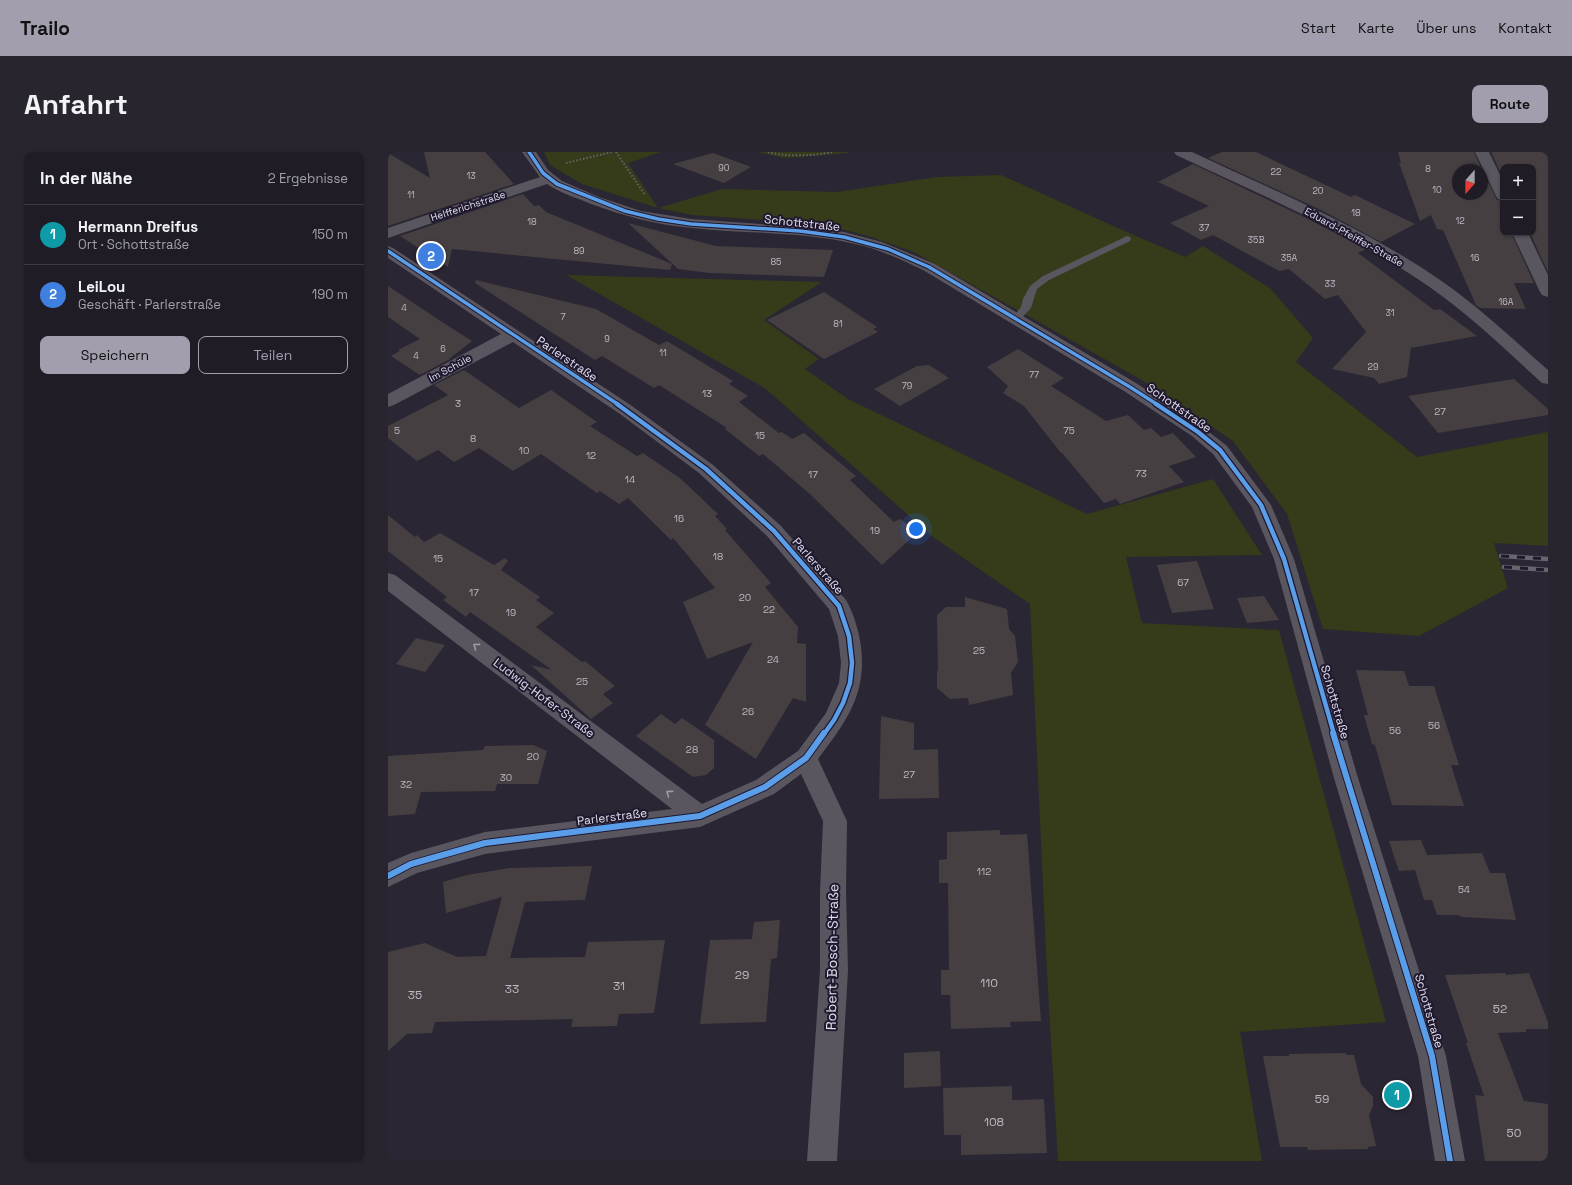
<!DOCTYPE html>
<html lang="de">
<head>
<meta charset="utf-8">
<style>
	body { margin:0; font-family:"Space Grotesk",sans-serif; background:#28252e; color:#f1f3f6 }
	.controls { position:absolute; right:12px; top:12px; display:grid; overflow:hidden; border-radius:8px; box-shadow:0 1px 3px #0004 }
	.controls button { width:36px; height:36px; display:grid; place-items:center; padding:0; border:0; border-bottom:1px solid #3d3a43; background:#201c26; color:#f1f3f6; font:20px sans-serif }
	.compass { position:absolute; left:1064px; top:12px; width:36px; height:36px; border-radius:50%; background:#201c26; box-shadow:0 1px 3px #0004; rotate:201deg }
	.you { position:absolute; left:528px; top:377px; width:14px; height:14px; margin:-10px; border:3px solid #fff; border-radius:50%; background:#1a73e8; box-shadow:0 0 0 6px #1a73e833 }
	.badge { display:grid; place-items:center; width:26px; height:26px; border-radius:50%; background:#a29ead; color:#fff; font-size:13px; font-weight:700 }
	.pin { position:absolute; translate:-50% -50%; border:2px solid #fff; box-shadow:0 1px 4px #0006 }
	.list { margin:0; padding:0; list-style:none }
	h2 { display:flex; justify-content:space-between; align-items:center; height:52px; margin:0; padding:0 16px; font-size:17px }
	h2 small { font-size:13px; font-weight:400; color:#a2a1a7 }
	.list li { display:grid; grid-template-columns:26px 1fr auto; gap:12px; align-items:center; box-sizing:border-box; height:60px; padding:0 16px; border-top:1px solid #3d3a43 }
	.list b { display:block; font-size:15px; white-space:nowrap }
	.list p { margin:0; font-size:13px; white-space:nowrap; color:#a2a1a7 }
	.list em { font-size:13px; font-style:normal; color:#a2a1a7 }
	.actions { display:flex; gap:8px; padding:12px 16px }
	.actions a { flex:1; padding:9px 0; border:1px solid #a29ead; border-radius:8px; text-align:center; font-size:14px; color:#a29ead }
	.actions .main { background:#a29ead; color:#111 }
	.map { position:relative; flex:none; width:1160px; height:1009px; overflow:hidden; border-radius:8px }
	header { display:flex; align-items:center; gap:24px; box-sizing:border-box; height:56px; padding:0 20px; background:#a29ead; color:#111 }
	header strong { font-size:19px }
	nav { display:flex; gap:22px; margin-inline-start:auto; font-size:14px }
	.intro { display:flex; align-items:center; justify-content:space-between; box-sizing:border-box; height:96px; padding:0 24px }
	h1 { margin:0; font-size:28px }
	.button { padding:10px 18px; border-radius:8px; background:#a29ead; color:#111; font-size:14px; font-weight:700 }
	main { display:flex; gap:24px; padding:0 24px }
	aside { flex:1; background:#201c26; border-radius:8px; box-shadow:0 1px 3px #0004 }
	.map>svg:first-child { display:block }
</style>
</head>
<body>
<header>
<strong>Trailo</strong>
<nav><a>Start</a><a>Karte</a><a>Über uns</a><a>Kontakt</a></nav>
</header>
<div class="intro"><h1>Anfahrt</h1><a class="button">Route</a></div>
<main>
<aside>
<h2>In der Nähe<small>2 Ergebnisse</small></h2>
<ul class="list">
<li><span class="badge" style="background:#0f9aa8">1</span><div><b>Hermann Dreifus</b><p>Ort · Schottstraße</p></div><em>150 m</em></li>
<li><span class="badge" style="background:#3f7fe0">2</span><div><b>LeiLou</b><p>Geschäft · Parlerstraße</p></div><em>190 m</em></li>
</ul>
<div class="actions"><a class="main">Speichern</a><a>Teilen</a></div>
</aside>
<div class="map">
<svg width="1160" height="1009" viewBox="0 0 1160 1009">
	<rect width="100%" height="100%" fill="#2a2633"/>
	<g fill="#363b19">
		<polygon points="156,0 273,0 240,11 270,56 334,37 449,40 549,25 613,23 734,78 797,105 815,94 882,136 925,186 908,210 1029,305 1160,280 1160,394 1106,391 1120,436 1031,484 935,477 899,362 845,289 752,227 526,100 480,84 433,72 304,63 270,56 194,32 162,13"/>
		<polygon points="369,0 461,0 461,1 396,6"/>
		<polygon points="178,123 434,130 376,168 431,207 417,217 460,247 699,362 825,327 874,403 738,405 754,471 891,478 998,870 852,880 874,1009 670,1009 659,821 642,452 545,385 378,237"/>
	</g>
	<g fill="#463f41">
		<polygon points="36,0 97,0 126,32 0,74 0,1 42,26"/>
		<polygon points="834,0 868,0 963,45 967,43 1027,72 993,90 933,58 820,6"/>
		<polygon points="1010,0 1086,0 1094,18 1070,18 1070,42 1094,42 1094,18 1109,48 1115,49 1115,81 1123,81 1146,131 1126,131 1138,157 1092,156 1088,153 1055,78 1049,77 1043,63 1032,69 1011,11 1013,11"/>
		<polygon points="1103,0 1160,0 1160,120 1142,81 1145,81 1145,15 1115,15 1115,26"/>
		<polygon points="325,1 363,15 336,31 285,12"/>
		<polygon points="805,12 918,66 978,97 970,101 1046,158 1052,157 1089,184 1023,196 1019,225 991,232 986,226 944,217 978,180 950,143 937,147 901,117 891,119 825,83 813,88 782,71 821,54 770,30"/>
		<polygon points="135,42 146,54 151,53 158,60 284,112 282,118 64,97 60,115 12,84"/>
		<polygon points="240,71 328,94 445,98 436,125 321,121 290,117"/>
		<polygon points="88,128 208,157 271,193 279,189 345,229 341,232 360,244 351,250 391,281 394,280 404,287 416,281 468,324 462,328 506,370 512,367 530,380 494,413 423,343 375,302 371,304 337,277 339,276 271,233 266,236 214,204 207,208 87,131"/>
		<polygon points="0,134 54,170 84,189 61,207 62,207 32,223 3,204 12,199 10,198 32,187 0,165"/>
		<polygon points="436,140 489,175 485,177 490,180 436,207 379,168"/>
		<polygon points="630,197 676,226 663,234 718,269 740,263 756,278 763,276 773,285 785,281 808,305 781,314 796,330 732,352 728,347 716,351 674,301 673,301 636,254 615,241 620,234 599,215"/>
		<polygon points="541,213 561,226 512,254 486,237 529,214"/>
		<polygon points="76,218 131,256 163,238 209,270 202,274 249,304 255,301 293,327 330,362 327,364 339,377 337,378 383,431 377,435 410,475 409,491 418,492 418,550 405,546 368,607 317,573 365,490 319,507 295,450 327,436 285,386 283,388 240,346 231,352 212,339 209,341 153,302 125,319 91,296 66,310 50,298 29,309 0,286 0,274 60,243 46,233"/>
		<polygon points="1126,227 1160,257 1160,263 1050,281 1020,244"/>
		<polygon points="0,363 27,385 29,383 36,390 52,381 106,413 117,406 120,409 113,418 152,445 148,448 166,461 148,475 194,510 197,509 227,534 215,542 225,551 203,567 143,513 164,518 82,460 78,465 55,448 59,445 0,399"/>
		<polygon points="809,409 826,457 784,461 769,413"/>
		<polygon points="876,444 891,468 859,471 849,446"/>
		<polygon points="577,445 619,457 621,477 627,484 630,510 623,521 625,543 581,553 580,546 562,547 549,536 549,519 550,519 549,463 558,455 577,455"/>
		<polygon points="28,486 57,493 37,520 8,512"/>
		<polygon points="968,518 1016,519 1021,534 1046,534 1071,613 1063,613 1076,654 1004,653 987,593 984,592 976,563 980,563"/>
		<polygon points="273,562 287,572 294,566 326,588 326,616 318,623 305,625 248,584"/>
		<polygon points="493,564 526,571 526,598 550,597 551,646 491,647"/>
		<polygon points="145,593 159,599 150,632 109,632 107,639 33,640 27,662 0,664 0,604 95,598 97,594"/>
		<polygon points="612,678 612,683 639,682 653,869 622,870 623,875 563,877 562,843 553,843 553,818 561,818 560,731 551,731 551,708 559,707 559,680"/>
		<polygon points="1033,688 1039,703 1094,701 1102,721 1117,721 1128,768 1074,765 1069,763 1049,763 1044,748 1036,748 1027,718 1011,719 1001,689"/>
		<polygon points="204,714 197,748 137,750 122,806 197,805 200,790 277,788 266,861 231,862 229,874 183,875 185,867 47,870 44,881 19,882 0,899 0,800 37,791 69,805 98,804 114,745 58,761 55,730 79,723 122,716"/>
		<polygon points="392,768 389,806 383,807 378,870 312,872 322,788 364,787 366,770"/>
		<polygon points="1117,821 1118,823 1141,821 1160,870 1160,877 1138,877 1138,880 1110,881 1136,949 1160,952 1160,1009 1097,1009 1087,943 1096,944 1078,891 1080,891 1057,823"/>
		<polygon points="552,899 553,934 516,936 516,901"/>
		<polygon points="958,901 959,903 966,903 973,932 985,945 985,954 981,963 988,994 980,995 980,997 920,998 919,995 892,995 875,904 901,904 901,902"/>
		<polygon points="624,934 624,948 656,947 659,1001 573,1003 573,983 556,983 555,936"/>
	</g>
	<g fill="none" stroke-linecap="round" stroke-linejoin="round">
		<g stroke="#66646d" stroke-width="2" stroke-dasharray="1.5 2" stroke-linecap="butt">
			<polyline points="228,0 257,43"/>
			<path d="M380 0C397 5 427 4 444 0"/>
			<polyline points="178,11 224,0"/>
		</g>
		<polygon fill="#5a5660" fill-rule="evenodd" points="739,84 742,85 743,87 742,89 661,128 649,137 643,156 631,169 625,169 623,167 633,155 635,147 642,134 655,124"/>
		<g fill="#5a5660" fill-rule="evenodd">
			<path d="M134 0H148L160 18 174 29 211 45 253 59 303 67 412 75 456 80 494 90 547 112 748 231 816 276 839 294 883 353 906 407 970 626 1058 904 1077 1009H1047L1030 904 946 626 886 407 864 355 825 302 804 284 736 239 535 118C514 108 491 97 467 92 414 79 358 82 304 76 269 73 236 64 203 52 189 46 172 41 159 32L0 86V76L152 25Z"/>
			<path d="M786 0H804C889 40 978 76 1055 130 1092 156 1126 188 1160 218V232L1154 231C1118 198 1083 164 1043 136 964 81 875 44 788 3Z"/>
			<polygon points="1087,0 1101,0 1115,29 1115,48 1110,47 1108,44"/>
			<polygon points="1124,81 1140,81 1160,123 1160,145 1154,143 1152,140"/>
			<path d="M0 94 5 96 244 254 325 313 393 374 458 448C466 462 471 480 473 495 479 543 457 571 430 607L459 669 458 740 460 818 449 1009H419L432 818V740L435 669 413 622 386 642 312 675 97 702 29 721 0 735V711L23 701 97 680 284 657 0 439V421L7 423 314 652 368 628 410 599 438 561 451 531 453 511 450 484 441 457 379 384 311 321 232 262 125 190 6 253 0 255V242L113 182 0 106Z"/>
		</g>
		<g stroke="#67656e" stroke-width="4.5">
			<g id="rail">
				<polyline points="1113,404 1160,407"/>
				<polyline points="1116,415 1160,418"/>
			</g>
		</g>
		<use href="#rail" stroke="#1f182e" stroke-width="3" stroke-dasharray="8" stroke-linecap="butt"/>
		<g stroke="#1f182e" stroke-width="5.5">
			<g id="cycleway-far2">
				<polyline points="141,0 155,21 169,32 237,59 270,67 303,72 412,79 456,85 500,97 541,115 742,235 770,253"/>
				<polyline points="0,99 231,253"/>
			</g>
		</g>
		<g stroke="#1f182e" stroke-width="7">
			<g id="cycleway-far1">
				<polyline points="229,252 318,317 386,379 451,454 461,484 464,511 462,531 455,551 446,568 436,582"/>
				<polyline points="768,252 810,280 832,298 873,353 896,407 946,582"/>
			</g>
		</g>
		<g stroke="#1f182e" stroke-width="8">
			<g id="cycleway">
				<polyline points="945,581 1044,904 1062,1009"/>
				<polyline points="0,724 23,712 97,691 312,664 377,635 418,606 436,581"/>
			</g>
		</g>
		<use href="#cycleway-far2" stroke="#5a9eea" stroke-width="3.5"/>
		<use href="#cycleway-far1" stroke="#5a9eea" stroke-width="4.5"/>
		<use href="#cycleway" stroke="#5a9eea" stroke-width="6"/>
	</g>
	<defs><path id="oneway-chevron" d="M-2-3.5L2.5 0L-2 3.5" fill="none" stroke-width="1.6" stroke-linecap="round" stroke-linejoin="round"/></defs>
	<g stroke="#9e9aa7">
		<use href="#oneway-chevron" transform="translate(88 494) rotate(-143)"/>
		<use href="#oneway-chevron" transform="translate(281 641) rotate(-143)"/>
	</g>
	<g text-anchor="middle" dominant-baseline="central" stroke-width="4" stroke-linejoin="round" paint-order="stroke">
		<g font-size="9" fill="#bcb7c3">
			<text x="336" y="16">90</text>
			<text x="1040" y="17">8</text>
			<text x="888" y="20">22</text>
			<text x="83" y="24">13</text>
			<text x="1049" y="38">10</text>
			<text x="930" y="39">20</text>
			<text x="23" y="43">11</text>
			<text x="968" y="61">18</text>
			<text x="1072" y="69">12</text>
			<text x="144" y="70">18</text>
			<text x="816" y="76">37</text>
			<text x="868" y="88">35B</text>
			<text x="191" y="99">89</text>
			<text x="901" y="106">35A</text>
			<text x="1087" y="106">16</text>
			<text x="388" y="110">85</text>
			<text x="942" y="132">33</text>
			<text x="1118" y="150">16A</text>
			<text x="16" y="156">4</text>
			<text x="1002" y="161">31</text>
			<text x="175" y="165">7</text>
			<text x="450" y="172">81</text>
			<text x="219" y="187">9</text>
			<text x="55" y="197">6</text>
			<text x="275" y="201">11</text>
			<text x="28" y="204">4</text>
			<text x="985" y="215">29</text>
			<text x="646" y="223">77</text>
			<text x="519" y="234">79</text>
		</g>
		<g font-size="10" fill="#e3dfee" stroke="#1f182e">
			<text transform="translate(80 54) rotate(-18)">Helfferichstraße</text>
			<text transform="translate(966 85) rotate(29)">Eduard-Pfeiffer-Straße</text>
			<text transform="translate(62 216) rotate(-28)">Im Schüle</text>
		</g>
		<g font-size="10" fill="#bcb7c3">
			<text x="319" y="241">13</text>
			<text x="70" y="251">3</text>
			<text x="1052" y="259">27</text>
			<text x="9" y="278">5</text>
			<text x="681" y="278">75</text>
			<text x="372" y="283">15</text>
			<text x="85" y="286">8</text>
			<text x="136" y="298">10</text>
			<text x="203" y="303">12</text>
			<text x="753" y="321">73</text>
			<text x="425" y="322">17</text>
			<text x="242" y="327">14</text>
			<text x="291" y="366">16</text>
			<text x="487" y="378">19</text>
			<text x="330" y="404">18</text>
			<text x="50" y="406">15</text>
			<text x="795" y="430">67</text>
			<text x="86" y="440">17</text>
			<text x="357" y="445">20</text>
			<text x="381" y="457">22</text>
			<text x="123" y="460">19</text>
			<text x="591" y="498">25</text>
			<text x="385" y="507">24</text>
			<text x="194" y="529">25</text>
			<text x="360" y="559">26</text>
			<text x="1046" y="573">56</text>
			<text x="1007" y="578">56</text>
			<text x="304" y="597">28</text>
			<text x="145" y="604">20</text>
			<text x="521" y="622">27</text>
			<text x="118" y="625">30</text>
			<text x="18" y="632">32</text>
			<text x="596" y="719">112</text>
			<text x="1076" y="737">54</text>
		</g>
		<g font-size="12" fill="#e3dfee" stroke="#1f182e">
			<text transform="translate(414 71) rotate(6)">Schottstraße</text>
			<text transform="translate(179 207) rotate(34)">Parlerstraße</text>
			<text transform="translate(791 256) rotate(35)">Schottstraße</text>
			<text transform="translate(430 414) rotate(49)">Parlerstraße</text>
			<text transform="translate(156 546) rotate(37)">Ludwig-Hofer-Straße</text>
			<text transform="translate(947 550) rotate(74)">Schottstraße</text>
			<text transform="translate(224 665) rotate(-7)">Parlerstraße</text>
			<text transform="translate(1041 859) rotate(74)">Schottstraße</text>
		</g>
		<g font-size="12" fill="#bcb7c3">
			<text x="354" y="823">29</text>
			<text x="601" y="831">110</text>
			<text x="231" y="834">31</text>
			<text x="124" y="837">33</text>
			<text x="27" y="843">35</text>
			<text x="1112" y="857">52</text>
			<text x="934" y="947">59</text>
			<text x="606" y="970">108</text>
			<text x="1126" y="981">50</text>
		</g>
		<g font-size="14" fill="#e3dfee" stroke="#1f182e">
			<text transform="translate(444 805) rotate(-89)">Robert-Bosch-Straße</text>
		</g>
	</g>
</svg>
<div class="controls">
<button>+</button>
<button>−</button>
</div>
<svg class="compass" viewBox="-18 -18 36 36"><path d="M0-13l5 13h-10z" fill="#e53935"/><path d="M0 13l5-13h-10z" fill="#a2a1a7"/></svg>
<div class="you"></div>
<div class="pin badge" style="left:1009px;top:943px;background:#0f9aa8">1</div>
<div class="pin badge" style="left:43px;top:104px;background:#3f7fe0">2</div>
</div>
</main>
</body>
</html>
